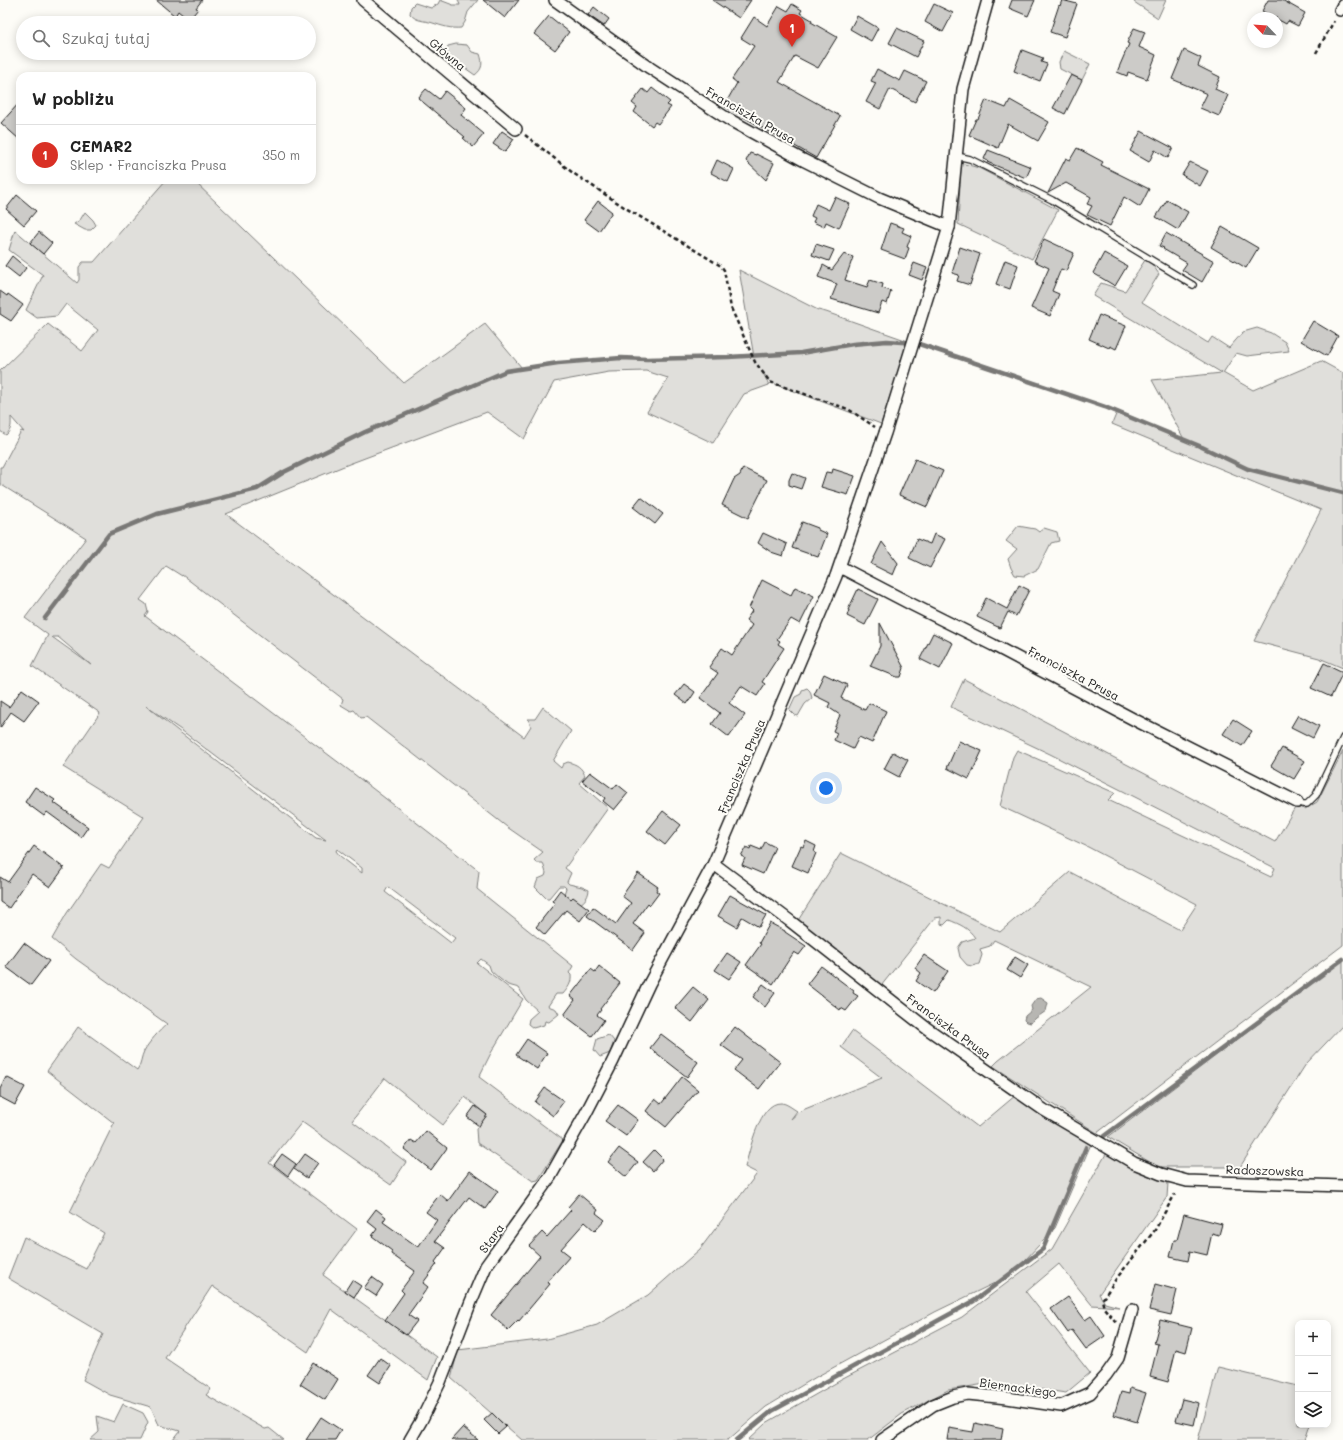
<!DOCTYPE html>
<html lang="pl">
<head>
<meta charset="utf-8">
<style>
	body { margin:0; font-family:Mali,sans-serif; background:#f6f6f6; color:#222 }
	.controls { position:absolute; right:12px; bottom:12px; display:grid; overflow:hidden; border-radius:8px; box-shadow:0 2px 10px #0003 }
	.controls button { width:36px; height:36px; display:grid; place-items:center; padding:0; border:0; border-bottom:1px solid #e0e0e0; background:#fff; color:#222; font:20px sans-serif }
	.compass { position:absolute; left:1247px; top:12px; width:36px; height:36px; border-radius:50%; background:#fff; box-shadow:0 2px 10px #0003; rotate:295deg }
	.you { position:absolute; left:826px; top:788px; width:14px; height:14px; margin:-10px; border:3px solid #fff; border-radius:50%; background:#1a73e8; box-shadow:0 0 0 6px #1a73e833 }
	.badge { display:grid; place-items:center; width:26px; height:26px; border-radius:50%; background:#d93025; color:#fff; font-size:13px; font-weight:700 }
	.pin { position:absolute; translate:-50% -33px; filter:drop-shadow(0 1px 2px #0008) }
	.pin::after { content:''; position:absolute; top:21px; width:14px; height:12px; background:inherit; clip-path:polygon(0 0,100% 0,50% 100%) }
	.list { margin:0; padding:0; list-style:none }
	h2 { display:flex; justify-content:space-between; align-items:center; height:52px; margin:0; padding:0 16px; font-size:17px }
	h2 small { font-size:13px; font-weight:400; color:#767676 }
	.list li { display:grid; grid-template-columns:26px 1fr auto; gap:12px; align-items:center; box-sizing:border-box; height:60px; padding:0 16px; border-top:1px solid #e0e0e0 }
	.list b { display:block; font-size:15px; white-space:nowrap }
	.list p { margin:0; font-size:13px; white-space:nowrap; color:#767676 }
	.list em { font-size:13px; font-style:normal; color:#767676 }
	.icon { flex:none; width:22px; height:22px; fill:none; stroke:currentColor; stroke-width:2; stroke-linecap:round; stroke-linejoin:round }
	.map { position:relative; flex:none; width:1343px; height:1440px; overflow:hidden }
	.search { position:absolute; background:#fff; box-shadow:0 2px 10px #0003; left:16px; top:16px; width:300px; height:44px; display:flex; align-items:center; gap:10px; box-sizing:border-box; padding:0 14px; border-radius:22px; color:#767676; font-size:15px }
	.panel { position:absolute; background:#fff; box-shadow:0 2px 10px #0003; left:16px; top:72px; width:300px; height:112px; border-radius:12px }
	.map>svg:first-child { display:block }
</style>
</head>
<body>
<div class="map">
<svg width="1343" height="1440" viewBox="0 0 1343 1440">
	<rect width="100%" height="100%" fill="#fdfcf7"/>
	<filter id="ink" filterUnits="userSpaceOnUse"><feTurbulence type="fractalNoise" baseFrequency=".025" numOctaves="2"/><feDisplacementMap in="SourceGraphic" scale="8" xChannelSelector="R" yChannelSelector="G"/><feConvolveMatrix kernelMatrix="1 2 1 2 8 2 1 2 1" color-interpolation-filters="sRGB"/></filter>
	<g filter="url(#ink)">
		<g fill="#e0dfdb" stroke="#7e7e7c" fill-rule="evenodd">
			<path d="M440 0 453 5H460L458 0H478L468 12 465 22 461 28C451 29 442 26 433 23 424 20 417 22 410 14L411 7 415 3 431 8 438 4Z"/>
			<polygon points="1135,0 1166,0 1158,18 1134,2"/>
			<path d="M456 44 467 45 472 52 480 54C483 63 483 69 475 75L465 68 458 73 447 64 445 54 448 46Z"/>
			<polygon points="1064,51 1090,64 1082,80 1060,69 1059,62"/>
			<polygon points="961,163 979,168 1058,210 1032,259 958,224"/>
			<path d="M166 180H193L404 383 485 324 522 368 596 360 752 356 754 357 739 270 818 310 826 312 908 341 881 424 770 382 762 371 769 385 744 394 713 443 647 412 668 378 646 371 609 372 554 382 524 439 487 412 349 464 226 514 524 737 531 726 528 719H535L543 707 571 731 553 761 561 768 563 764 568 762C576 764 582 767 585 776L579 783 608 808 565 868 571 873 567 882 569 884 582 887 589 890C588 899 583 902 577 906L564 894 566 888 564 886H559L549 898H546L535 887 538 879 545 876 546 873 543 863H537L534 860 543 852 507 827 366 717 361 718 354 710 351 711 341 705 343 699 182 575V576L166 566 140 600 146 604 148 612 145 616 350 771 479 871 477 889 573 966 569 973 571 975C572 983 568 988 563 994H556L548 1006 556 1009 559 1014 549 1022 545 1021 544 1025 533 1028 528 1024 529 1019 538 1011 526 1000 519 988 508 985 500 979 491 971 489 965 481 959 477 963 523 999 491 1053 479 1077 563 1140 538 1180 533 1181 477 1143 476 1129 487 1115 465 1097 443 1125 385 1078 352 1121 406 1162 391 1185 302 1122 269 1163 357 1229 323 1275 437 1357 428 1380 331 1309 308 1352 212 1286 165 1358 211 1389 206 1395 265 1429 269 1428 284 1440H173L180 1431 159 1425 151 1407 110 1395 83 1380 103 1334 8 1278 24 1237 86 1269 104 1233 70 1212 114 1123 47 1071 78 1027 137 1070C141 1065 141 1057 144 1051 149 1042 159 1031 167 1024L76 959 52 939 67 913 101 864 109 868 144 817 63 767 100 713 32 666 48 635 25 618 86 538 0 484V467H2L21 431 24 432 11 417C11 425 12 429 6 435L0 431V371L48 324 82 351 98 330 66 304 57 316 37 318 26 310 43 275 9 250 15 230 77 283 79 280V267L83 262H94ZM52 637H58L91 665ZM146 706 181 730 326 840 316 838ZM337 849 362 868V873L340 856 336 851ZM388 887 451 935 455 938 451 943 385 892Z"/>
			<polygon points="85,212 93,220 96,225 91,230 85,230 74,224 80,220"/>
			<polygon points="1147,257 1159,274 1142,302 1208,343 1212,337 1229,348 1243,332 1257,328 1271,333 1285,342 1289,351 1247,356 1236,353 1223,373 1253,390 1321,361 1343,373 1343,668 1319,658 1254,641 1321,510 1112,424 1117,412 1184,439 1152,380 1222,373 1093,296 1101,283 1125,291"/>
			<polygon points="1018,526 1035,529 1039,532 1044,528 1057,532 1059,541 1051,543 1038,569 1024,576 1015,575 1011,568 1008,559 1017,549 1006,541"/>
			<path d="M964 679 1275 842 1296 806 1305 809 1317 802 1343 751V945L1097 1133 993 1066 998 1061 1091 987 994 940 990 946 980 949 982 955 979 964 972 966 967 965 960 957 958 948 962 942 975 938C969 928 959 924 949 920L944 925 941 924V917L935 918 881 986 797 922 841 853 1000 932 1070 872 1180 930 1197 904 1088 847 1000 806 1013 757 1017 750 1115 793 1108 800 1271 877 1275 868 1050 754 951 707Z"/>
			<polygon points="807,688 810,691 812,698 805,704 798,716 794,715 789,710 795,697 801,694 802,690"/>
			<polygon points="1343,960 1343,1025 1306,1064 1240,1167 1158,1167 1108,1137"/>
			<path d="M852 1031 978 1127 1016 1095 1091 1144 1055 1228 1011 1275 935 1312 816 1377 766 1407 728 1440H522L451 1378 458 1350 547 1339 597 1325 648 1295 700 1249 756 1175 757 1173 745 1167C750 1151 759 1102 781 1103 786 1103 792 1108 797 1111L791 1119 800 1111 882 1078 841 1047Z"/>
			<polygon points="609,1035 614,1041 610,1053 600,1057 594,1050 597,1039"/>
			<polygon points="1106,1154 1168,1183 1167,1197 1099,1294 1105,1303 1119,1307 1092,1305 1059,1264 1026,1292 1090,1373 1066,1393 1017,1386 985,1384 948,1390 902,1414 868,1440 748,1440 766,1423 841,1380 962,1317 1052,1249"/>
			<polygon points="1218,1367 1298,1386 1298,1425 1310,1425 1305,1440 1198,1440"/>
			<polygon points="123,1404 143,1413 148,1422 140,1440 90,1440 99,1432 97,1416 114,1422"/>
		</g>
		<polygon fill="#b7b6b2" stroke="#797876" points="1041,998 1048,1003 1046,1011 1036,1018 1031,1023 1026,1022 1024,1020 1025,1016 1032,1010 1031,1006 1036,999"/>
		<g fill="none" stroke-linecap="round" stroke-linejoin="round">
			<g stroke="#797876" stroke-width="4.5">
				<polyline points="45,618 109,534 157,514 257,489 284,472 365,432 506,371 558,363 621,358 647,359 728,357 801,353 853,344 887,341 916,343 1105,407 1202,447 1248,469 1343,493"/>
				<polyline points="1104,1136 1343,959"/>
				<polyline points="737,1440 772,1411 974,1301 1043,1249 1086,1147"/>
			</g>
		</g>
		<g fill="#cccbc8" stroke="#1c1c1c">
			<polygon points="156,0 202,0 196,8 198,9 189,20 178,11 175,16"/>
			<polygon points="483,0 519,0 505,18"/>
			<polygon points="712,0 751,0 739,18"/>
			<polygon points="1012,0 1035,0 1028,16 1009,8"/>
			<polygon points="1062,0 1077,4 1065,37 1050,32 1059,5 1060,6"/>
			<polygon points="1268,0 1282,0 1305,13 1298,26 1288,21 1286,24 1277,19 1277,18 1274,18 1262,11"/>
			<polygon points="792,4 802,10 800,13 812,20 811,22 837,37 818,68 795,56 779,82 840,116 816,158 724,106 737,83 732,79 754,46 741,38 754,17 767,26 779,6 788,11"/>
			<polygon points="934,4 953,13 943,32 925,22"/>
			<polygon points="594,7 609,19 604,26 588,15"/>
			<polygon points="549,16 569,32 555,50 534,34"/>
			<polygon points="857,16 878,28 871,41 850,29"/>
			<polygon points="897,28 924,41 916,57 889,43"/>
			<polygon points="1134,28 1145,32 1139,47 1156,55 1147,79 1128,72 1127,76 1117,72 1129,44 1127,43"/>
			<polygon points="1022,50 1043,58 1041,62 1047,64 1040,81 1014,71"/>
			<polygon points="1184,50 1201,58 1198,66 1220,77 1215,89 1228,95 1219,116 1200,108 1207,94 1172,79"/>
			<polygon points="877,69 900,81 905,71 926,81 915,102 890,89 880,109 866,102 876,83 871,81"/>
			<polygon points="1071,75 1082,80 1065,114 1053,108"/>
			<polygon points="652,88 670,102 667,105 671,107 658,124 655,122 652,126 634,112 637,107 632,103 643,89 648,93"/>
			<polygon points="426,89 439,99 445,91 466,108 461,115 484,134 473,147 463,138 465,137 418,98"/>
			<polygon points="986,100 1006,108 1010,100 1049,122 1038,141 1008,124 998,148 969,135 976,119 978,119"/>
			<polygon points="20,102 20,140 1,123"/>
			<polygon points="502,131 514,139 505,152 493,144"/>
			<polygon points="1141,131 1173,148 1168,158 1155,150 1149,162 1130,151"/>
			<polygon points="1077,148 1103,162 1101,165 1149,189 1140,207 1124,197 1110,226 1087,215 1092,206 1087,204 1091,197 1066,183 1048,193 1066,158 1070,160"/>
			<polygon points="988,150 1031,167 1026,178 987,162 988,161 984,159"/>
			<polygon points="750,153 756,155 756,154 774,163 766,180 746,161"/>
			<polygon points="717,160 734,169 728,182 711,173"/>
			<polygon points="1190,162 1208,171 1200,186 1182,175"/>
			<polygon points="17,195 36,211 24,225 6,209"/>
			<polygon points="835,197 850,204 839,228 826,222 824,227 813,222 815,218 811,216 816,204 829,210"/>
			<polygon points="1167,200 1188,212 1178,230 1156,217"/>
			<polygon points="598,201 612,212 599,231 584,220"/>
			<polygon points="890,223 904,228 902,232 911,236 907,247 909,248 905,259 881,250"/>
			<polygon points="1222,227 1258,248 1246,268 1211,247"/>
			<polygon points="39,232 52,243 43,254 30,243"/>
			<polygon points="1166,233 1214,261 1202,282 1182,270 1187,263 1163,249 1164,248 1159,246"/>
			<polygon points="1044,239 1074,253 1066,271 1061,269 1052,291 1059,294 1050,316 1031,308 1049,268 1034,261"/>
			<polygon points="816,244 834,250 829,261 812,255"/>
			<polygon points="960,247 980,254 970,285 957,281 959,275 952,273"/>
			<polygon points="1104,253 1127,266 1115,286 1093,273"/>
			<polygon points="844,254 853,257 845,280 867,287 870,280 883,284 882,288 891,291 887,304 882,302 878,313 831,299 837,284 818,277 823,265 832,270"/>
			<polygon points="12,256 26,268 19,277 5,266"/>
			<polygon points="1005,260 1018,265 1010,289 996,284"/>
			<polygon points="914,263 927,268 922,280 909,275"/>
			<polygon points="0,291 7,296 8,294 23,305 11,321 0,314"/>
			<polygon points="1099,315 1126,326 1116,349 1110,346 1109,348 1089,339"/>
			<polygon points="1313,321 1338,336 1327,356 1301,341"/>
			<polygon points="915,459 943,471 927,507 899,495"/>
			<polygon points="743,468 767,480 748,518 722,505 734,479 740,475"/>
			<polygon points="833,469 855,476 848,495 821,487 826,472 832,473"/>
			<polygon points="792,473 805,478 801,489 789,485 789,480"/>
			<polygon points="641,497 663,514 655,524 633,507"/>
			<polygon points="802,522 818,528 818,530 827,534 818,557 792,548"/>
			<polygon points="763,533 787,544 783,556 771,552 758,543"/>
			<polygon points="934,534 945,539 930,568 909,558 917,539 930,544"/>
			<polygon points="882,542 898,563 893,575 871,564"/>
			<polygon points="762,580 791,595 795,587 814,596 800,624 791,619 777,639 780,641 778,644 784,648 762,682 765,684 757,696 741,686 729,703 745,715 729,737 712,724 720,713 700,698 718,673 709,667 722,648 732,655 752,625 746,620 752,611 749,608"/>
			<polygon points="1019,585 1029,590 1016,616 1008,612 1000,628 977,617 986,598 1007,609"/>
			<polygon points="858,589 878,599 865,625 847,616 849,610 848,610"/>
			<polygon points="880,623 904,668 901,677 897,677 870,666 880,646"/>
			<polygon points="933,633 953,643 940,669 920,659"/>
			<polygon points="1324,663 1343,672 1331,697 1311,688"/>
			<polygon points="824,674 847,685 841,698 865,710 869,703 886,711 872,743 859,737 853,749 834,740 837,733 833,731 840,715 828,707 830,703 814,695"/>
			<polygon points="684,684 695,692 687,704 675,695"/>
			<polygon points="22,689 39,701 24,721 11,712 0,728 0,701 9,707"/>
			<polygon points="1298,715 1319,726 1313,738 1291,727"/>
			<polygon points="1233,719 1252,731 1242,746 1223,734"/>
			<polygon points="959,741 982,751 969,779 947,768"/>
			<polygon points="1282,748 1305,761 1294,779 1271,766"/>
			<polygon points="893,752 908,760 899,777 884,769"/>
			<polygon points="590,772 613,789 617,784 628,793 614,810 603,801 605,798 582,781"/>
			<polygon points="35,787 55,800 53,802 88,827 81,837 47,812 44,816 25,802"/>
			<polygon points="663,811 681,825 665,845 647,831"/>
			<polygon points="806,841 816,846 814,852 816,853 808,873 792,866 801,846 803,847"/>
			<polygon points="765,842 775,847 763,874 742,865 745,858 741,856 746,847 750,849 751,846 761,850"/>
			<polygon points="34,846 64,868 50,887 32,874 9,908 0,902 0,877 8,882"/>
			<polygon points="638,873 658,887 656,891 659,893 650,905 648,903 633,924 645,933 633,950 587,916 593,907 616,924 631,903 622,896"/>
			<polygon points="560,890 571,899 573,897 589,909 580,921 566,910 545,935 536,927 555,903 552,901"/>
			<polygon points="730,895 766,915 759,927 742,917 737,927 718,916"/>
			<polygon points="770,923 785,931 785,932 806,946 799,955 794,952 773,984 746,965 761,944 759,943"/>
			<polygon points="24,943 49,961 31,985 6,967"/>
			<polygon points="727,953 741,962 729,979 715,970"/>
			<polygon points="924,955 948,971 933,993 916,981 921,973 915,968"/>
			<polygon points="1015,957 1028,965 1020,978 1007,970"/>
			<polygon points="599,966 620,983 600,1009 601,1010 597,1015 604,1020 592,1036 564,1015 575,1000 570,996 591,969 595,972"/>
			<polygon points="821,966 854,991 853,993 858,996 846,1011 841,1008 840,1010 807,984"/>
			<polygon points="763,984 775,993 765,1007 753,997"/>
			<polygon points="693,987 709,1000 692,1022 675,1008"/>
			<polygon points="735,1027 780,1062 759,1089 734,1070 742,1060 721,1045"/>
			<polygon points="661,1034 698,1062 687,1077 650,1048"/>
			<polygon points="527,1039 547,1053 537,1069 516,1055"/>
			<polygon points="6,1077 25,1087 15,1105 0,1097 0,1089"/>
			<polygon points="682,1077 698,1090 666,1127 646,1111 655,1099 661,1104"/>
			<polygon points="545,1088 564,1101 553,1116 535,1102"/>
			<polygon points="618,1105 638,1120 626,1136 605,1121"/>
			<polygon points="475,1106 487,1115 479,1126 467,1117"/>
			<polygon points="426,1131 447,1148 431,1170 404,1149 411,1140 416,1143"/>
			<polygon points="619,1148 638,1162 626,1177 608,1162"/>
			<polygon points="654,1150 663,1159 653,1171 643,1162"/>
			<polygon points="282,1154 296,1164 288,1176 274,1165"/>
			<polygon points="305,1154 318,1163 307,1178 294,1169"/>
			<polygon points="470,1171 498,1191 485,1209 469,1197 435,1241 445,1248 435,1262 437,1264 423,1283 428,1287 408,1315 417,1321 406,1335 385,1320 404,1293 401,1290 415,1271 391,1254 392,1251 372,1236 377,1229 367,1221 376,1209 386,1217 383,1222 418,1247 437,1220 426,1212 440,1194 448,1201"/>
			<polygon points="579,1194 598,1210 596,1213 605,1220 595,1231 585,1222 561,1249 570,1256 547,1282 550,1284 519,1321 518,1320 508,1330 491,1315 540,1256 529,1246 542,1232 547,1237 571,1210 568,1207"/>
			<polygon points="1184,1214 1222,1224 1219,1235 1212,1233 1207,1255 1190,1251 1188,1261 1170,1257 1174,1240 1177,1240"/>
			<polygon points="372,1277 383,1285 376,1296 364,1288"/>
			<polygon points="352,1280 361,1286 354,1297 345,1291"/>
			<polygon points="1155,1284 1177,1290 1171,1315 1149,1310"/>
			<polygon points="1068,1297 1085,1320 1091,1316 1105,1336 1086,1349 1072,1330 1068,1333 1051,1309"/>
			<polygon points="1160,1320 1192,1328 1186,1352 1176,1349 1168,1382 1150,1377 1158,1344 1154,1343"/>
			<polygon points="380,1358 391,1366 380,1383 368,1375"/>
			<polygon points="313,1363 338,1379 325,1400 300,1384"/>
			<polygon points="1130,1388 1146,1393 1137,1422 1114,1415 1121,1392 1129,1394"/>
			<polygon points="1182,1399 1199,1403 1194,1425 1176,1421"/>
			<polygon points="492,1413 506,1427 498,1434 484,1420"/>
			<polygon points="321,1417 341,1430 335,1440 306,1440"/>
			<polygon points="975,1423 1003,1429 1001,1440 947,1440 949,1428 973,1432"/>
			<polygon points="463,1427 478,1440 451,1440"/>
		</g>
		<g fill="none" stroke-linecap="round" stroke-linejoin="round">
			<g stroke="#1c1c1c" stroke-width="8">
				<g id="service">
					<polyline points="957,156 970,159 1052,200 1193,285"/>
					<polyline points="1297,802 1303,804 1307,804 1316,795 1343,738"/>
				</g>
			</g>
			<g stroke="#1c1c1c" stroke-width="14">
				<g id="minor">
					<polyline points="363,0 516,129"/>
					<polyline points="555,0 650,68 728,119 803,160 879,198 949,227"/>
					<polyline points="1340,10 1343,5"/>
					<polyline points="840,567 913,605 993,645 1133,719 1297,802"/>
					<polyline points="713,865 718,867 790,921 925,1027 1044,1110 1134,1163 1161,1174 1187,1181 1343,1186"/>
					<polyline points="410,1440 421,1421 440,1382 470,1304 486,1266 550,1177 586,1113 613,1061 649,984 713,865 836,576 885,433 949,227 963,89 988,0"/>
					<polyline points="882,1440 933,1405 953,1397 968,1394 1007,1398 1061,1406 1090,1393 1106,1375 1118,1358 1132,1310"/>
				</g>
			</g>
			<g stroke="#1c1c1c" stroke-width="2.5" stroke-dasharray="4 3" stroke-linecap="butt">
				<polyline points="1316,53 1334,21"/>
				<polyline points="525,135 573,173 624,207 721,266 724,270 731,308 755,362 770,382 848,409 875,427"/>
				<polyline points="1116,1322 1104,1308 1102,1300 1116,1279 1155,1230 1175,1194"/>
			</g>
			<use href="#service" stroke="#fdfcf7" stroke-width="5.5"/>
			<use href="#minor" stroke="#fdfcf7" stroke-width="11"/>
		</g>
	</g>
	<g text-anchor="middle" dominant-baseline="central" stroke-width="4" stroke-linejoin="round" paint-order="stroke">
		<g font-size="12" fill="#1c1c1c" stroke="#fdfcf7">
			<text transform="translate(448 54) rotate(40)">Główna</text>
			<text transform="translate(751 115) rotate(30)">Franciszka Prusa</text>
			<text transform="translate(1074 673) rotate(28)">Franciszka Prusa</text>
			<text transform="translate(741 766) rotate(-67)">Franciszka Prusa</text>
			<text transform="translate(949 1026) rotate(36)">Franciszka Prusa</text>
			<text transform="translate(1265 1170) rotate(2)">Radoszowska</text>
			<text transform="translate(491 1238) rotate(-54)">Stara</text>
			<text transform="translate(1018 1387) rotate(8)">Biernackiego</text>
		</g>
	</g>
</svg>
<div class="controls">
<button>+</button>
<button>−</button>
<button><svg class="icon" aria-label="layers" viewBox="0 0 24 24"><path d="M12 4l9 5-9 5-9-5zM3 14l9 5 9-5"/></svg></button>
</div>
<svg class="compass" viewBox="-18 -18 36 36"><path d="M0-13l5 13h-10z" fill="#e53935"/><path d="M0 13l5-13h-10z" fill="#767676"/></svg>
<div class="you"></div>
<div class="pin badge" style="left:792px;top:47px">1</div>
<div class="search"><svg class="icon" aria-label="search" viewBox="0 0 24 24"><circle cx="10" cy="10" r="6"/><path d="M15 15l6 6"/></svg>Szukaj tutaj</div>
<section class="panel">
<h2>W pobliżu<small></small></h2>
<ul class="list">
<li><span class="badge">1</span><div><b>CEMAR2</b><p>Sklep · Franciszka Prusa</p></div><em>350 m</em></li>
</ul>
</section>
</div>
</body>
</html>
